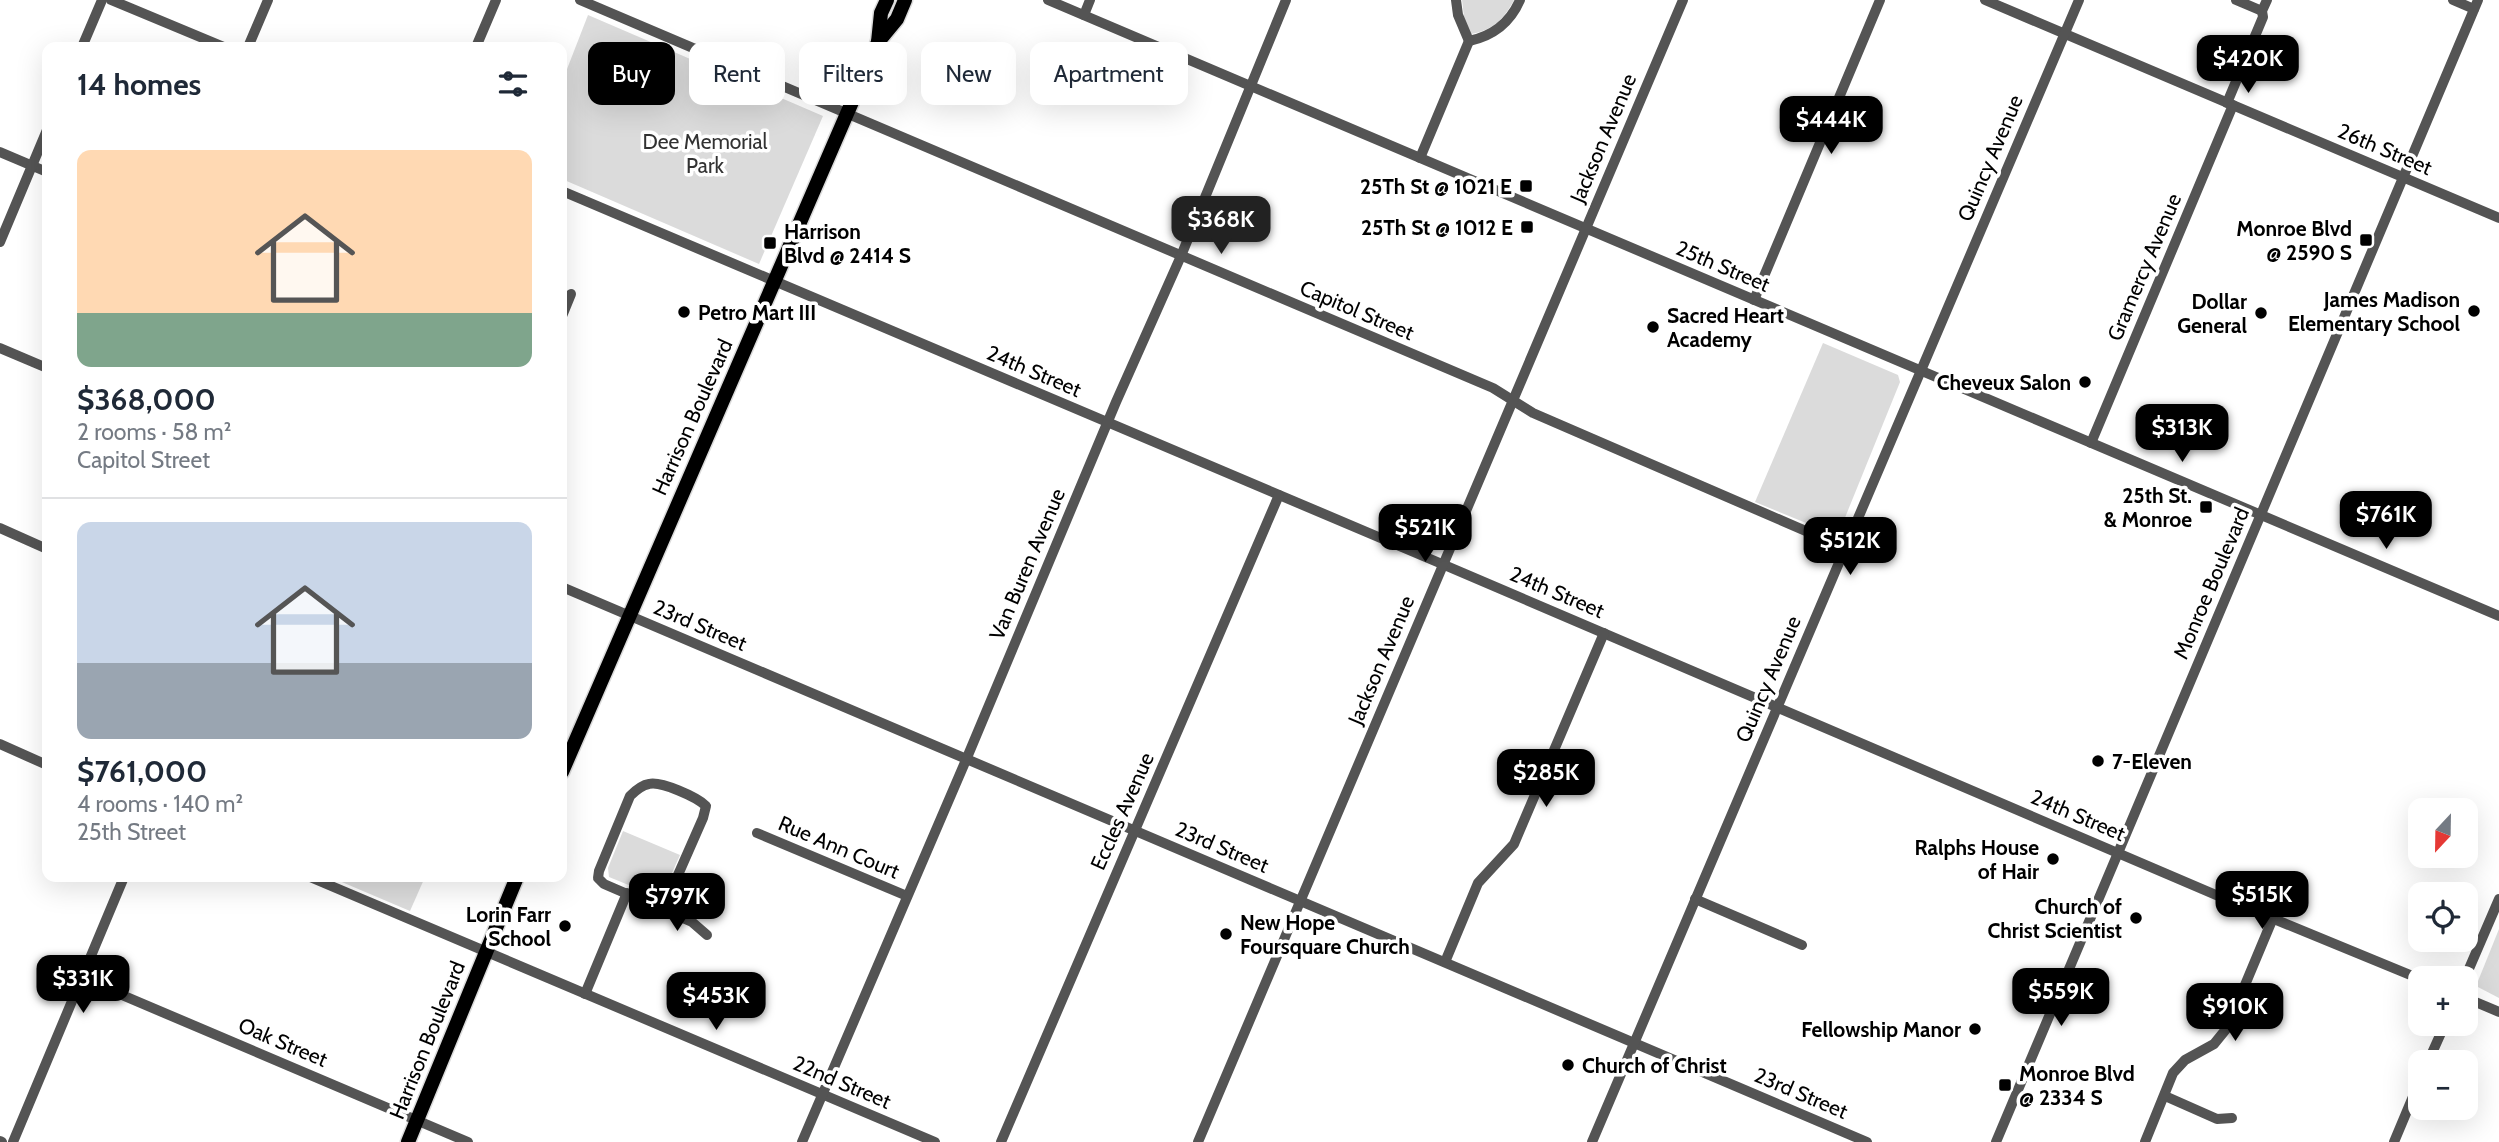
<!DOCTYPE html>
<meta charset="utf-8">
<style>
:root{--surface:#fff;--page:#f6f6f7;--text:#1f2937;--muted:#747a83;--line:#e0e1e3;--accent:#000}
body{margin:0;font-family:Cabin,sans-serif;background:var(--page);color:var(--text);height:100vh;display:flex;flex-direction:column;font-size:26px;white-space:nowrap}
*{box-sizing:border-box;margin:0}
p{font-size:23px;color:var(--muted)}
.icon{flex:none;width:38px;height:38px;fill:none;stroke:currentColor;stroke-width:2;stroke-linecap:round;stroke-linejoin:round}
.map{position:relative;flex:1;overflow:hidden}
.details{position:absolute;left:42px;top:42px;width:525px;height:840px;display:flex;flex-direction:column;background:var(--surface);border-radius:14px;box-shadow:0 7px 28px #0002}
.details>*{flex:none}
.banner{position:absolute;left:588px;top:42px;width:665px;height:63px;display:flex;gap:14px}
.needle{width:46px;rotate:202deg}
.tools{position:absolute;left:2408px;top:798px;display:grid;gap:14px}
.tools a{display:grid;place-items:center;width:70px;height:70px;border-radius:14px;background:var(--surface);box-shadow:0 7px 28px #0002;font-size:35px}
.price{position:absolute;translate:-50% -60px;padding:0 16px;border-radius:14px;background:var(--accent);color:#fff;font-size:23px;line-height:46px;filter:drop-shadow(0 2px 4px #0008)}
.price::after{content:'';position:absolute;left:50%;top:42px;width:21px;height:16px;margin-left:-10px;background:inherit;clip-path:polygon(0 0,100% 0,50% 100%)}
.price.on{background:#222;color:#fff}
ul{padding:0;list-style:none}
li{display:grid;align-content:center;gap:14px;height:371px;padding:0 35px}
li+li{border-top:2px solid var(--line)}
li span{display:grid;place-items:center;height:217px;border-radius:14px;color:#555}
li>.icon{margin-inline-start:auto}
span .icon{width:126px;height:126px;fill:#fffc;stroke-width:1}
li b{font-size:30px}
h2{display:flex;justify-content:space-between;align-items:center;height:84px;padding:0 35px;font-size:30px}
.pill{padding:0 24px;border-radius:14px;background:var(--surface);box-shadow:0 7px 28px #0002;font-size:24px;line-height:63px}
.pill.on{background:var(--accent);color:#fff}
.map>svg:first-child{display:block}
.green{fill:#dbdbdb}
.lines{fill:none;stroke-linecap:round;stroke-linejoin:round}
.major-casing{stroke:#dbdbdb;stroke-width:17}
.minor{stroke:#545454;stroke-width:10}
.major{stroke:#000;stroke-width:14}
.poi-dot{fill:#000;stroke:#fff;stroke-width:2.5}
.labels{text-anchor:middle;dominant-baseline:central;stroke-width:7;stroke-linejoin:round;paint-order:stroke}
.street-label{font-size:21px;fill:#000;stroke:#fff}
.park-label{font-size:21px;fill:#323232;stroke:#fff}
.poi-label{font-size:21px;font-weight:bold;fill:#000;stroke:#fff;text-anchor:end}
</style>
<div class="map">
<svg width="2499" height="1142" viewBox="0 0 2499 1142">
<rect width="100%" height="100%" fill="#fff"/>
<g class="green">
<path d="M1462,0H1514C1504,19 1493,30 1471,34L1465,25Z"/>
<path d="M588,15L823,116L759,264L562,179V82Z"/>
<path d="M1823,343L1898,375L1900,382L1840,530L1833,534L1755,502Z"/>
<path d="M623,831L680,855L663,893L658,897L609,877L608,868Z"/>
<path d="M330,877H425L410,911Z"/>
<path d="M2499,929V998L2476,986Z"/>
</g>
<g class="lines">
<defs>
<g id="major">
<path d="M878,42L881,13L887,0"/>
<path d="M562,772L878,42L897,19L905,0"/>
<path d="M408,1142L517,877"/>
</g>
</defs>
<use href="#major" class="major-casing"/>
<g class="minor">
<path d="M111,0L224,47"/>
<path d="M580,0L1493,388L1533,413L1845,548"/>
<path d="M1048,0L2499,616"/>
<path d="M1456,0L1458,15L1469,41C1493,36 1510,23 1520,0"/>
<path d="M1985,0L2499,218"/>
<path d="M2236,0L2262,11"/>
<path d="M2453,0L2474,9"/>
<path d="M1084,15L1090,0"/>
<path d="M82,47L102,0"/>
<path d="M248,47L268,0"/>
<path d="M476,47L496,0"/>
<path d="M2227,103L2263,17L2262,11L2267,0"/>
<path d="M0,152L47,172"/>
<path d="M1420,158L1469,41"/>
<path d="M562,191L1442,564L2223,898L2420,979"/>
<path d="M0,242L47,130"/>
<path d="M1754,300L1880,0"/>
<path d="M562,316L571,294"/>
<path d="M0,348L47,368"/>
<path d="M2091,443L2233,105"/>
<path d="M0,528L47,549"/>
<path d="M562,587L1867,1142"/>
<path d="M0,744L47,765"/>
<path d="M757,833L907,896"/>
<path d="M310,877L935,1142"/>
<path d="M1695,899L1802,945"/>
<path d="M663,909L703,818L706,806C697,797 661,781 649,784C642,785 635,791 630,796L599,871L598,878L604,884L692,922L707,935"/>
<path d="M1445,962L1478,883L1514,844L1604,633"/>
<path d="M82,978L468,1142"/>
<path d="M2465,978L2499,899"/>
<path d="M585,994L627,893"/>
<path d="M2466,998L2499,1012"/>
<path d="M2428,1062L2445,1024"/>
<path d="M2165,1096L2217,1119L2232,1118"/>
<path d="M0,1141L2,1142"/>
<path d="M13,1142L124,877"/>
<path d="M802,1142L966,760L1116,402L1181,256L1286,0"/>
<path d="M1001,1142L1279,495"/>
<path d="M1198,1142L1683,0"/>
<path d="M1592,1142L2079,0"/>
<path d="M1996,1142L2478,0"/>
<path d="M2145,1142L2173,1073L2185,1060L2214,1044L2227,1028L2273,918"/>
<path d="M2394,1142L2420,1080"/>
</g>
<use href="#major" class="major"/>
</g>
<g class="poi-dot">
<rect x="1519" y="179" width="14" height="14" rx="3.5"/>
<rect x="1520" y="220" width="14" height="14" rx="3.5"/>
<rect x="2359" y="233" width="14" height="14" rx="3.5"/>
<rect x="763" y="236" width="14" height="14" rx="3.5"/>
<circle cx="2474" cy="311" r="7"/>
<circle cx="684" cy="312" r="7"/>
<circle cx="2261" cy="313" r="7"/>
<circle cx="1653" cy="327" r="7"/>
<circle cx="2085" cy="382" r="7"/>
<rect x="2199" y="500" width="14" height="14" rx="3.5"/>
<circle cx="2098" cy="761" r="7"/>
<circle cx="2053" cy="859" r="7"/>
<circle cx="2136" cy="918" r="7"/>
<circle cx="565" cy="926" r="7"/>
<circle cx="1226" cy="934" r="7"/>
<circle cx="1975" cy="1029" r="7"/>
<circle cx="1568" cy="1065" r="7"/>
<rect x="1998" y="1078" width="14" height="14" rx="3.5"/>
</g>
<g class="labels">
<g class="street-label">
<text transform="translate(1603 138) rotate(-67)">Jackson Avenue</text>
<text transform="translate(2385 149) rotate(23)">26th Street</text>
<text transform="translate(1990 158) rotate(-67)">Quincy Avenue</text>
<text transform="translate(1723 266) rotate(23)">25th Street</text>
<text transform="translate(2144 267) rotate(-67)">Gramercy Avenue</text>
<text transform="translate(1357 310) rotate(23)">Capitol Street</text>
<text transform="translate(1034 371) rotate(23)">24th Street</text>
<text transform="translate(692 417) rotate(-66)">Harrison Boulevard</text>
<text transform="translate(1027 564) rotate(-67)">Van Buren Avenue</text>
<text transform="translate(2211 583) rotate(-67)">Monroe Boulevard</text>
<text transform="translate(1557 592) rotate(23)">24th Street</text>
<text transform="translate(700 625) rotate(23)">23rd Street</text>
<text transform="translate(1381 660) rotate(-67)">Jackson Avenue</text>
<text transform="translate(1768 679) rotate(-67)">Quincy Avenue</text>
<text transform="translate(1122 811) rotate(-66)">Eccles Avenue</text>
<text transform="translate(2078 815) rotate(23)">24th Street</text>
<text transform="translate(839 847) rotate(23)">Rue Ann Court</text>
<text transform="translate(1222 847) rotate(23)">23rd Street</text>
<text transform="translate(427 1040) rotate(-68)">Harrison Boulevard</text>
<text transform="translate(283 1042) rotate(23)">Oak Street</text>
<text transform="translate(842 1082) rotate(23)">22nd Street</text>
<text transform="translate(1801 1093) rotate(23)">23rd Street</text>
</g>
<g class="park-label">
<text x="705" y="141">Dee Memorial<tspan x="705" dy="24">Park</tspan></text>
</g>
<g class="poi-label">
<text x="1512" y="186">25Th St @ 1021 E</text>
<text x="1513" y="227">25Th St @ 1012 E</text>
<text x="2352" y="228">Monroe Blvd<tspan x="2352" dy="24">@ 2590 S</tspan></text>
<text x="784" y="231" text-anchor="start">Harrison<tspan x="784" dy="24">Blvd @ 2414 S</tspan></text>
<text x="2460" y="299">James Madison<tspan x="2460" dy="24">Elementary School</tspan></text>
<text x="2247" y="301">Dollar<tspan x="2247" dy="24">General</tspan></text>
<text x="698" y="312" text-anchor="start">Petro Mart III</text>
<text x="1667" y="315" text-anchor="start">Sacred Heart<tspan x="1667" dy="24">Academy</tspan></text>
<text x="2071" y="382">Cheveux Salon</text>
<text x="2192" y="495">25th St.<tspan x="2192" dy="24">&amp; Monroe</tspan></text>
<text x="2112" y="761" text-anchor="start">7-Eleven</text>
<text x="2039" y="847">Ralphs House<tspan x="2039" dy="24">of Hair</tspan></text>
<text x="2122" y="906">Church of<tspan x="2122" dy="24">Christ Scientist</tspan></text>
<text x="551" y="914">Lorin Farr<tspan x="551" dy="24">School</tspan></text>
<text x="1240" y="922" text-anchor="start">New Hope<tspan x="1240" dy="24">Foursquare Church</tspan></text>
<text x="1961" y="1029">Fellowship Manor</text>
<text x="1582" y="1065" text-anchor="start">Church of Christ</text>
<text x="2019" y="1073" text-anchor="start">Monroe Blvd<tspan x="2019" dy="24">@ 2334 S</tspan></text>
</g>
</g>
</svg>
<div class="tools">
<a><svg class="needle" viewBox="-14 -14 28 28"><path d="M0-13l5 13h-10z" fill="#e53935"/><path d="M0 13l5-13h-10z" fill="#747a83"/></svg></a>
<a><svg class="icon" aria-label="locate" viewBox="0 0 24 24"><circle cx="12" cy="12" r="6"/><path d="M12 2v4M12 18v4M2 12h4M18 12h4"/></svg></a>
<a>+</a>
<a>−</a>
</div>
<b class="price" style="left:2248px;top:95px">$420K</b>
<b class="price" style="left:1831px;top:156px">$444K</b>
<b class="price on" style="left:1221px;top:256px">$368K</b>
<b class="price" style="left:2182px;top:464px">$313K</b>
<b class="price" style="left:2386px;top:551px">$761K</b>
<b class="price" style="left:1425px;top:564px">$521K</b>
<b class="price" style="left:1850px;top:577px">$512K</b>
<b class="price" style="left:1546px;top:809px">$285K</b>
<b class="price" style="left:2262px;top:931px">$515K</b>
<b class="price" style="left:677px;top:933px">$797K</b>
<b class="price" style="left:83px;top:1015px">$331K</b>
<b class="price" style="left:2061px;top:1028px">$559K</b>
<b class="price" style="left:716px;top:1032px">$453K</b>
<b class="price" style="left:2235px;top:1043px">$910K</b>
<div class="banner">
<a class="pill on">Buy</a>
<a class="pill">Rent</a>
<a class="pill">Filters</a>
<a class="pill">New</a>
<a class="pill">Apartment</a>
</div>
<section class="details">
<h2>14 homes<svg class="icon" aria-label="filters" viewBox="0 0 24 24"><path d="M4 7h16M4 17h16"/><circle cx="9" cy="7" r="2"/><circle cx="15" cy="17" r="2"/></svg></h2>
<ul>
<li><span style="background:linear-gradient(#ffd9b3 75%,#7fa58c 0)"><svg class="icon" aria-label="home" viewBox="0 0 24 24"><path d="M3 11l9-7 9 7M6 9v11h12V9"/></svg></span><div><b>$368,000</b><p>2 rooms · 58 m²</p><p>Capitol Street</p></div></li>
<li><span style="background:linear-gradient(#c9d6e8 65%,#9aa5b1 0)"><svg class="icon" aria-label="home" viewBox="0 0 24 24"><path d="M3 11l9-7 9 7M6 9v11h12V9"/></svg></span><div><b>$761,000</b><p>4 rooms · 140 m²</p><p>25th Street</p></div></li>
</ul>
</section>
</div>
